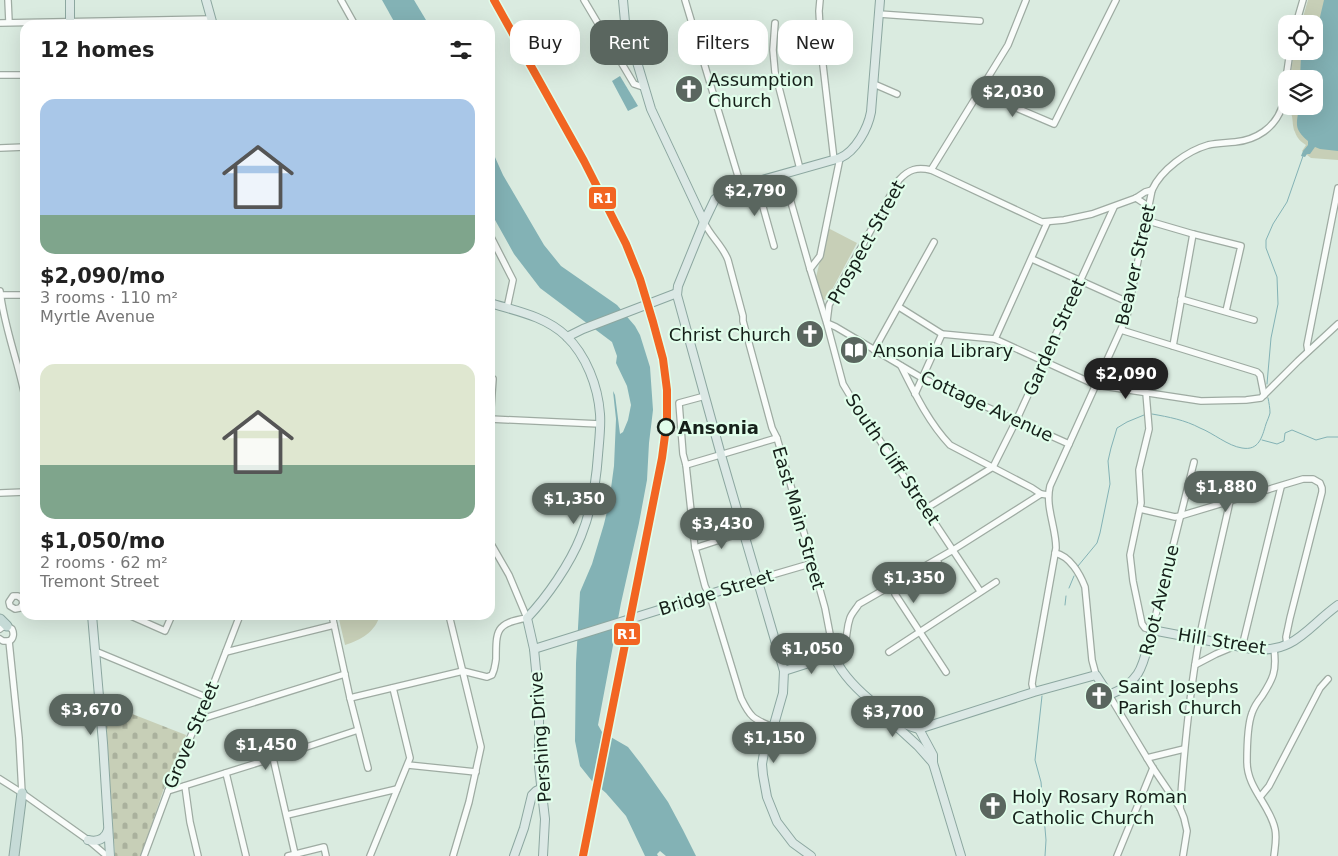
<!DOCTYPE html>
<meta charset="utf-8">
<style>
:root{--surface:#fff;--page:#f6f6f6;--text:#222;--muted:#767676;--accent:#5a665f}
body{margin:0;font-family:"DejaVu Sans",sans-serif;background:var(--page);color:var(--text);height:100vh;display:flex;flex-direction:column;font-size:19px;white-space:nowrap}
*{box-sizing:border-box;margin:0}
p{font-size:16px;color:var(--muted)}
.icon{flex:none;width:28px;height:28px;fill:none;stroke:currentColor;stroke-width:2;stroke-linecap:round;stroke-linejoin:round}
.map{position:relative;flex:1;overflow:hidden}
.details{position:absolute;left:20px;top:20px;width:475px;height:600px;display:flex;flex-direction:column;background:var(--surface);border-radius:15px;box-shadow:0 5px 20px #0002}
.details>*{flex:none}
.banner{position:absolute;left:510px;top:20px;width:475px;height:45px;display:flex;gap:10px}
.fabs{position:absolute;left:1278px;top:15px;display:grid;gap:10px}
.fabs a{display:grid;place-items:center;width:45px;height:45px;border-radius:10px;background:var(--surface);box-shadow:0 5px 20px #0002;font-size:25px}
.price{position:absolute;translate:-50% -42px;padding:0 11px;border-radius:18px;background:var(--accent);color:#fff;font-size:16px;line-height:32px;filter:drop-shadow(0 1px 2px #0008)}
.price::after{content:'';position:absolute;left:50%;top:30px;width:15px;height:11px;margin-left:-8px;background:inherit;clip-path:polygon(0 0,100% 0,50% 100%)}
.price.active{background:#222;color:#fff}
ul{padding:0;list-style:none}
li{display:grid;align-content:center;gap:10px;height:265px;padding:0 20px}
li span{display:grid;place-items:center;height:155px;border-radius:15px;color:#555}
li>.icon{margin-inline-start:auto}
span .icon{width:90px;height:90px;fill:#fffc;stroke-width:1}
li b{font-size:21px}
h2{display:flex;justify-content:space-between;align-items:center;height:60px;padding:0 20px;font-size:21px}
.chip{padding:0 18px;border-radius:15px;background:var(--surface);box-shadow:0 5px 20px #0002;font-size:18px;line-height:45px}
.chip.active{background:var(--accent);color:#fff}
.map>svg:first-child{display:block}
.cemetery{fill:url(#cemetery-stones)}
.park{fill:#c7cfb7}
.water{fill:#83b2b5}
.lines{fill:none;stroke-linecap:round;stroke-linejoin:round}
.stream{stroke:#83b2b5;stroke-width:1}
.minor-casing{stroke:#9eaba2;stroke-width:8}
.major-casing{stroke:#8ca7a0;stroke-width:10}
.highway-casing{stroke:#8ca7a0;stroke-width:11}
.minor{stroke:#f9fcfa;stroke-width:5.5}
.major{stroke:#dbe8e5;stroke-width:8}
.highway{stroke:#c6dbd7;stroke-width:9}
.rail-1-casing{stroke:#e1feeb;stroke-width:11}
.rail-1{stroke:#f26522;stroke-width:8}
.stop-dot{fill:#e1feeb;stroke:#151f19;stroke-width:2.5}
.labels{text-anchor:middle;dominant-baseline:central;stroke-width:4.5;stroke-linejoin:round;paint-order:stroke}
.poi-label{font-size:18px;fill:#151f19;stroke:#e1feeb;text-anchor:start}
.street-label{font-size:18px;fill:#151f19;stroke:#e1feeb}
.stop-label{font-size:18px;font-weight:bold;fill:#151f19;stroke:#e1feeb;text-anchor:start}
.line-badge{stroke:#e1feeb;stroke-width:2}
.badge-label{font-size:14px;text-anchor:middle;font-weight:bold;fill:#fff}
</style>
<div class="map">
<svg width="1338" height="856" viewBox="0 0 1338 856">
<defs>
<pattern id="cemetery-stones" width="16" height="16" patternUnits="userSpaceOnUse" patternTransform="scale(1.25)"><rect width="16" height="16" fill="#c7cfb7"/><path d="M2 7V4a2 2 0 0 1 4 0v3zM10 15v-3a2 2 0 0 1 4 0v3z" fill="#aab19d"/></pattern>
</defs>
<rect width="100%" height="100%" fill="#daebe0"/>
<path class="cemetery" d="M104,703L186,735L163,791L141,856H115Z"/>
<g class="park">
<path d="M1308,0H1338V160L1311,158L1302,151L1306,145C1301,142 1297,138 1295,132C1291,124 1295,114 1287,109V106H1314V79H1290L1294,51H1314V24H1301Z"/>
<path d="M828,228L857,243L827,299L823,300L816,277Z"/>
<path d="M338,615H380C375,632 361,640 345,645Z"/>
</g>
<g class="water">
<path d="M382,0H414L429,25H396Z"/>
<path d="M1324,0H1338V151L1320,149L1315,147L1310,154H1307L1305,157L1301,156L1303,151L1308,145V141C1293,128 1297,124 1299,106H1314V79H1300L1301,56L1303,51H1314V37L1316,34Z"/>
<path d="M620,76L638,106L628,111L612,81Z"/>
<path d="M490,146L503,175L544,245L561,266L617,305L635,326L640,335L650,367L653,410L649,443L647,480L639,523L621,603L598,725L602,732L628,747L642,765L668,802L683,830L696,856H666L660,851L657,854L658,856H645L626,816L606,793L592,781L580,766L575,741L576,663L580,592L592,564L604,524L609,503L614,466L616,419L613,391L615,395L620,434L623,432L628,420L631,405L627,386L616,363L617,356L612,342L540,288L514,254L490,211Z"/>
</g>
<g class="lines">
<g class="stream">
<path d="M1267,384L1271,338L1278,304L1277,277L1266,248V240L1273,224L1287,202L1303,156"/>
<path d="M1152,414C1169,417 1185,420 1200,428C1213,433 1228,446 1242,448C1259,451 1262,437 1266,424C1267,421 1269,417 1270,413C1270,408 1269,403 1268,398"/>
<path d="M1262,440L1277,444L1284,441L1285,433L1292,430L1316,440L1327,437H1338"/>
<path d="M1078,566L1097,543L1100,533L1110,484L1108,461L1111,448L1117,428L1127,422L1144,415"/>
<path d="M1069,588L1074,576"/>
<path d="M1065,605L1066,596"/>
<path d="M1042,696L1035,760L1041,782L1046,840L1045,856"/>
</g>
<defs>
<g id="minor">
<path d="M8,0L9,22"/>
<path d="M341,0L355,25"/>
<path d="M584,0L634,84L643,87"/>
<path d="M685,0L741,186"/>
<path d="M820,0L819,11L821,48L834,160"/>
<path d="M879,14L980,21"/>
<path d="M0,23L211,19"/>
<path d="M775,23L773,50L775,72L800,169"/>
<path d="M1296,24L1303,0"/>
<path d="M0,75H25"/>
<path d="M874,84L897,94"/>
<path d="M979,92L1054,124L1116,0"/>
<path d="M0,148L25,147"/>
<path d="M931,170L1008,45L1026,0"/>
<path d="M783,174L810,269L827,324L843,384L849,394L980,591"/>
<path d="M756,182L774,246"/>
<path d="M1136,198L1148,206"/>
<path d="M1145,220L1193,234L1241,246L1226,311"/>
<path d="M704,222C710,236 723,246 728,260L743,316V321L772,428L777,438L789,479L825,608L834,655C851,643 844,635 850,618C852,613 856,609 859,604L953,550L1041,494L1048,495"/>
<path d="M490,235L513,280L507,308"/>
<path d="M1032,259L1130,303"/>
<path d="M810,269L820,256L840,158"/>
<path d="M0,291C4,327 18,361 25,397"/>
<path d="M0,295H25"/>
<path d="M1181,299L1254,320"/>
<path d="M899,307L942,334L995,339L1096,385L1201,401L1246,400L1261,398L1298,361L1338,324"/>
<path d="M827,321L829,305L899,180C909,169 917,167 931,170L1042,222L1064,220L1092,214L1136,198L1145,192L1152,190"/>
<path d="M827,323L836,327L922,378L1069,444"/>
<path d="M1121,330L1257,372L1260,375L1264,395"/>
<path d="M995,339L1047,223"/>
<path d="M1173,346L1193,234"/>
<path d="M874,350L934,242"/>
<path d="M1308,351L1307,345L1338,188"/>
<path d="M901,366C915,394 929,423 950,445L1032,488L1041,494"/>
<path d="M1146,393L1149,429L1139,470L1141,503L1130,555L1133,581L1142,624L1145,628L1152,630L1194,462"/>
<path d="M915,394L942,334"/>
<path d="M705,396L679,403L683,454L686,465L695,548L705,586L711,599L741,698C750,717 753,719 773,727"/>
<path d="M490,419L600,424"/>
<path d="M490,421L493,379"/>
<path d="M686,465L777,438"/>
<path d="M0,493L25,492"/>
<path d="M925,509L993,467L1016,421L1114,207"/>
<path d="M1140,509L1175,517L1180,516L1303,479H1313L1320,483L1322,488V492L1290,618L1286,637L1287,645"/>
<path d="M695,548L744,532"/>
<path d="M1055,553C1070,556 1080,574 1085,587L1092,660L1096,675"/>
<path d="M938,562L930,569L895,592V594L946,672"/>
<path d="M758,579L813,563"/>
<path d="M22,599L18,596H13L9,602L10,606L15,609L20,608L23,604L22,599L25,593"/>
<path d="M332,615L350,698L368,768"/>
<path d="M449,615L481,747L469,802L453,856"/>
<path d="M131,616L165,631L172,615"/>
<path d="M0,629C4,625 8,626 12,629C14,633 14,639 9,641"/>
<path d="M0,639L3,641H9"/>
<path d="M9,641L19,738L22,793"/>
<path d="M1242,647L1281,487"/>
<path d="M95,651L208,698"/>
<path d="M226,652L334,625"/>
<path d="M889,652L996,582"/>
<path d="M1195,665L1216,654L1235,646"/>
<path d="M1034,692L1032,684L1033,677L1056,548C1056,527 1045,507 1050,486L1127,316L1152,190C1161,170 1187,151 1208,145C1217,143 1226,143 1235,142C1256,140 1275,128 1282,107L1290,51"/>
<path d="M1109,695L1153,768L1180,808L1184,818L1187,831L1183,856"/>
<path d="M350,698L463,671L487,677L492,675C495,669 495,665 496,659C496,630 496,623 527,618L509,575L490,542"/>
<path d="M198,720L345,674"/>
<path d="M273,758L295,854"/>
<path d="M1147,758L1184,749"/>
<path d="M408,765L476,772"/>
<path d="M226,773L246,856"/>
<path d="M0,779L22,793L88,840L107,856"/>
<path d="M185,786L190,822L198,856"/>
<path d="M168,791L273,758L358,730"/>
<path d="M1260,797L1269,786L1320,688L1328,679"/>
<path d="M1180,808C1184,751 1189,696 1199,640C1208,594 1220,547 1230,501"/>
<path d="M287,815L397,789"/>
<path d="M144,856L168,791L181,758L208,698L240,615"/>
<path d="M288,856L324,847L326,856"/>
<path d="M370,856L410,758L393,688"/>
<path d="M1117,856L1153,768"/>
<path d="M1274,856C1275,847 1277,838 1275,829C1270,805 1247,788 1247,762C1247,748 1247,726 1252,713C1254,707 1258,701 1262,696C1273,679 1277,671 1274,649"/>
</g>
<g id="major">
<path d="M70,0V25"/>
<path d="M206,0L213,25"/>
<path d="M623,0L625,22L651,109L704,222"/>
<path d="M490,303C516,311 545,316 566,336C586,355 598,386 600,414C601,427 599,442 598,455C596,484 592,509 581,536C570,564 547,597 527,618L534,649L539,701V767L545,819L543,856"/>
<path d="M567,337L583,329L677,293"/>
<path d="M92,615L103,743L110,856"/>
<path d="M534,649L758,579"/>
<path d="M784,671L834,655C843,682 892,723 919,729L1034,692L1096,675L1109,695C1144,681 1143,662 1152,630L1252,649C1295,654 1307,627 1338,605"/>
<path d="M889,715L894,724L918,746L933,763"/>
<path d="M919,729L933,755V763L961,856"/>
<path d="M88,840C97,842 105,840 108,830"/>
<path d="M514,856L524,828L532,795L536,791L542,788"/>
<path d="M811,856L793,843L777,822L767,797L763,775L762,764L765,747L771,735L783,693L784,671L721,455L677,295L678,286L704,222L715,199L741,186L840,158C856,151 868,128 871,112L880,0"/>
</g>
<g id="highway">
<path d="M0,619L7,626"/>
<path d="M14,856L22,793"/>
</g>
</defs>
<use href="#minor" class="minor-casing"/>
<use href="#major" class="major-casing"/>
<use href="#highway" class="highway-casing"/>
<use href="#minor" class="minor"/>
<use href="#major" class="major"/>
<use href="#highway" class="highway"/>
<defs>
<path id="rail-1" d="M494,0L584,161L626,244L640,279L653,322L663,359L667,390V420L662,458L583,856"/>
</defs>
<use href="#rail-1" class="rail-1-casing"/>
<use href="#rail-1" class="rail-1"/>
</g>
<defs>
<symbol id="church-disc" viewBox="-11 -11 22 22"><circle r="9.5" fill="#5a665f" stroke="#e1feeb"/><path d="M-1.2-6h2.4v3.5h3.3v2.4h-3.3V6h-2.4V-.1h-3.3v-2.4h3.3Z" fill="#fff"/></symbol>
<symbol id="library-disc" viewBox="-11 -11 22 22"><circle r="9.5" fill="#5a665f" stroke="#e1feeb"/><path d="M-6-4Q-3-5.5-.7-3.5V5Q-3 3-6 4ZM6-4Q3-5.5 .7-3.5V5Q3 3 6 4Z" fill="#fff"/></symbol>
</defs>
<g fill-rule="evenodd">
<use href="#church-disc" x="673" y="73" width="32" height="32"/>
<use href="#church-disc" x="794" y="318" width="32" height="32"/>
<use href="#library-disc" x="838" y="334" width="32" height="32"/>
<use href="#church-disc" x="1083" y="680" width="32" height="32"/>
<use href="#church-disc" x="977" y="790" width="32" height="32"/>
</g>
<circle class="stop-dot" cx="666" cy="427" r="8"/>
<g class="labels">
<g class="poi-label">
<text x="708" y="79">Assumption<tspan x="708" dy="21">Church</tspan></text>
<text x="791" y="334" text-anchor="end">Christ Church</text>
<text x="873" y="350">Ansonia Library</text>
<text x="1118" y="686">Saint Josephs<tspan x="1118" dy="21">Parish Church</tspan></text>
<text x="1012" y="796">Holy Rosary Roman<tspan x="1012" dy="21">Catholic Church</tspan></text>
</g>
<g class="street-label">
<text transform="translate(866 242) rotate(-61)">Prospect Street</text>
<text transform="translate(1135 265) rotate(-77)">Beaver Street</text>
<text transform="translate(1054 337) rotate(-66)">Garden Street</text>
<text transform="translate(987 406) rotate(25)">Cottage Avenue</text>
<text transform="translate(893 459) rotate(56)">South Cliff Street</text>
<text transform="translate(799 518) rotate(74)">East Main Street</text>
<text transform="translate(716 592) rotate(-17)">Bridge Street</text>
<text transform="translate(1159 600) rotate(-76)">Root Avenue</text>
<text transform="translate(1222 641) rotate(9)">Hill Street</text>
<text transform="translate(191 735) rotate(-67)">Grove Street</text>
<text transform="translate(540 737) rotate(-94)">Pershing Drive</text>
</g>
<g class="stop-label">
<text x="678" y="427">Ansonia</text>
</g>
</g>
<g class="line-badge">
<rect x="588" y="186" width="29" height="24" rx="5" fill="#f26522"/>
<rect x="613" y="622" width="28" height="24" rx="5" fill="#f26522"/>
</g>
<g class="badge-label">
<text x="603" y="203">R1</text>
<text x="627" y="639">R1</text>
</g>
</svg>
<div class="fabs">
<a><svg class="icon" aria-label="locate" viewBox="0 0 24 24"><circle cx="12" cy="12" r="6"/><path d="M12 2v4M12 18v4M2 12h4M18 12h4"/></svg></a>
<a><svg class="icon" aria-label="layers" viewBox="0 0 24 24"><path d="M12 4l9 5-9 5-9-5zM3 14l9 5 9-5"/></svg></a>
</div>
<b class="price" style="left:1013px;top:118px">$2,030</b>
<b class="price" style="left:755px;top:217px">$2,790</b>
<b class="price active" style="left:1126px;top:400px">$2,090</b>
<b class="price" style="left:1226px;top:513px">$1,880</b>
<b class="price" style="left:574px;top:525px">$1,350</b>
<b class="price" style="left:722px;top:550px">$3,430</b>
<b class="price" style="left:914px;top:604px">$1,350</b>
<b class="price" style="left:812px;top:675px">$1,050</b>
<b class="price" style="left:91px;top:736px">$3,670</b>
<b class="price" style="left:893px;top:738px">$3,700</b>
<b class="price" style="left:774px;top:764px">$1,150</b>
<b class="price" style="left:266px;top:771px">$1,450</b>
<div class="banner">
<a class="chip">Buy</a>
<a class="chip active">Rent</a>
<a class="chip">Filters</a>
<a class="chip">New</a>
</div>
<section class="details">
<h2>12 homes<svg class="icon" aria-label="filters" viewBox="0 0 24 24"><path d="M4 7h16M4 17h16"/><circle cx="9" cy="7" r="2"/><circle cx="15" cy="17" r="2"/></svg></h2>
<ul>
<li><span style="background:linear-gradient(#a9c7e8 75%,#7fa58c 0)"><svg class="icon" aria-label="home" viewBox="0 0 24 24"><path d="M3 11l9-7 9 7M6 9v11h12V9"/></svg></span><div><b>$2,090/mo</b><p>3 rooms · 110 m²</p><p>Myrtle Avenue</p></div></li>
<li><span style="background:linear-gradient(#dfe7d0 65%,#7fa58c 0)"><svg class="icon" aria-label="home" viewBox="0 0 24 24"><path d="M3 11l9-7 9 7M6 9v11h12V9"/></svg></span><div><b>$1,050/mo</b><p>2 rooms · 62 m²</p><p>Tremont Street</p></div></li>
</ul>
</section>
</div>
